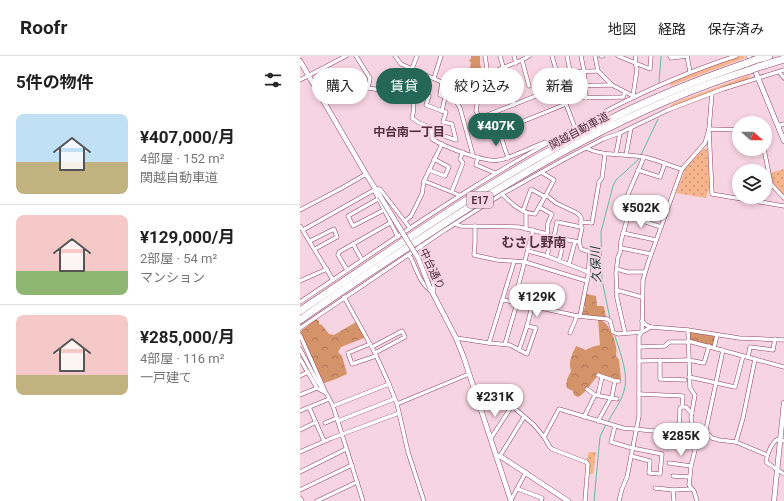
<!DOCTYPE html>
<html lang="ja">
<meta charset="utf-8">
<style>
:root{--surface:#fff;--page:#f6f6f6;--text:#222;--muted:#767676;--line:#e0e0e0;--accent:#256756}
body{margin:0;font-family:Roboto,"Noto Sans JP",sans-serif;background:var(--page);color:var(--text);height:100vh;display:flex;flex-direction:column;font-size:15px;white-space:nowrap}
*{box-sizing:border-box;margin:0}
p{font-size:13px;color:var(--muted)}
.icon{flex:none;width:22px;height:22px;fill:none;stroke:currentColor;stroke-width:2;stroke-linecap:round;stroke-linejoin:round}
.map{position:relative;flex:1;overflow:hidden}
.panel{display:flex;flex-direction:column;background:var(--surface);width:300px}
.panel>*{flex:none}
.top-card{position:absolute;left:12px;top:12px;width:380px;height:36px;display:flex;gap:8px}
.needle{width:26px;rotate:111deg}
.controls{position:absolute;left:432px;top:60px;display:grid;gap:8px}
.controls a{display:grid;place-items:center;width:40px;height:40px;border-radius:50%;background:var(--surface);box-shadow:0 2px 6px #0003;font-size:20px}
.price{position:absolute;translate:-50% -34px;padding:0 9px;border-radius:14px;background:#fff;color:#222;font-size:13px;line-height:26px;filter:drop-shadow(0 1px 2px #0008)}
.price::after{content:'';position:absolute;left:50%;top:24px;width:12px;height:9px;margin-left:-6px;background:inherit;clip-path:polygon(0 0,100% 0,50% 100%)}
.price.on{background:var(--accent);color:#fff}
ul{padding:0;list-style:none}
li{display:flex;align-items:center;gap:12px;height:100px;padding:0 16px}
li+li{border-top:1px solid var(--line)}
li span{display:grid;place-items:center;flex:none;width:112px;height:80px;border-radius:8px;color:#555}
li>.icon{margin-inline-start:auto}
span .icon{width:48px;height:48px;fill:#fffc;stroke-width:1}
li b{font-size:17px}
h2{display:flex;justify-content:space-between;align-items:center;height:48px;padding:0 16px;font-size:17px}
.chip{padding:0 14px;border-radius:18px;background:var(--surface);box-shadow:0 2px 6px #0003;font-size:14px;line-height:36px}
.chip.on{background:var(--accent);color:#fff}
header{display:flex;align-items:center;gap:24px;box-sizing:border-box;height:56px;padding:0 20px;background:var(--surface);border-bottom:1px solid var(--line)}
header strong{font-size:19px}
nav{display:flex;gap:22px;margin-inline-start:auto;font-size:14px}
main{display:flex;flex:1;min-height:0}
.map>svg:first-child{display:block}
.grass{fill:#f6b58c}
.forest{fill:url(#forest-crowns)}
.park{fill:url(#park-dots)}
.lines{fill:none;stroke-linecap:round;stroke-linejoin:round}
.stream{stroke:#5fbda3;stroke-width:1}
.minor-casing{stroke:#8e4466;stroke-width:4.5}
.tertiary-casing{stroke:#8e4466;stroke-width:5.5}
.motorway-casing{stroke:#8e4466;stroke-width:8}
.minor{stroke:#fff;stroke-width:3.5}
.tertiary{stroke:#fff;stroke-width:4.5}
.motorway{stroke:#fff;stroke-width:7}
.tertiary-bridge-casing{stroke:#8e4466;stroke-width:5.5;stroke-linecap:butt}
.motorway-bridge-casing{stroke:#8e4466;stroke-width:8;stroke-linecap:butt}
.tertiary-bridge{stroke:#fff;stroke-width:4.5}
.motorway-bridge{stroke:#fff;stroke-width:7}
.labels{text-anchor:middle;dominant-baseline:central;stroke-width:4;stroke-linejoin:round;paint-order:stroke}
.shield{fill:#f7d4e1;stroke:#82606e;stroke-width:1}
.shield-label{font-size:10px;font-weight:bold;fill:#502e3c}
.street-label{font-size:11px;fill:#502e3c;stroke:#f7d4e1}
.neighbourhood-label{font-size:12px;font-weight:bold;fill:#502e3c;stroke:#f7d4e1}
.water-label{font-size:12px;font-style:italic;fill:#09362b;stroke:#f7d4e1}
.quarter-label{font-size:13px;font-weight:bold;fill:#502e3c;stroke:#f7d4e1}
</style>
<header>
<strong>Roofr</strong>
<nav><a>地図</a><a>経路</a><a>保存済み</a></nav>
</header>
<main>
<section class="panel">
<h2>5件の物件<svg class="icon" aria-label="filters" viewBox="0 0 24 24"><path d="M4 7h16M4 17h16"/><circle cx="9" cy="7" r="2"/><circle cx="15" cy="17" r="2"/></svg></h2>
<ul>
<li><span style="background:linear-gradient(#bfe0f5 60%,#c2b280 0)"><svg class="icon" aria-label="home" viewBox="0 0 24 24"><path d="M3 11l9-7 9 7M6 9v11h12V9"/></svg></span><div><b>¥407,000/月</b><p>4部屋 · 152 m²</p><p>関越自動車道</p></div></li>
<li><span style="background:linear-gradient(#f6c9c9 70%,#8fb573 0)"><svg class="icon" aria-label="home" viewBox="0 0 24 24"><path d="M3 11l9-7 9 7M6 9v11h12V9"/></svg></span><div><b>¥129,000/月</b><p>2部屋 · 54 m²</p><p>マンション</p></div></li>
<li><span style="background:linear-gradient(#f6c9c9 75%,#c2b280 0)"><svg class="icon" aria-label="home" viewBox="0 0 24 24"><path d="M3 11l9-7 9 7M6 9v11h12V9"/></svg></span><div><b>¥285,000/月</b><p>4部屋 · 116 m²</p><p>一戸建て</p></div></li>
</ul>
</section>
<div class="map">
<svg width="484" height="445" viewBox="0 0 484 445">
<defs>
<pattern id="forest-crowns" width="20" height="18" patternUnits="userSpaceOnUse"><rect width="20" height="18" fill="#d59369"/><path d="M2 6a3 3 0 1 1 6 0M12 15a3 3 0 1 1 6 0" fill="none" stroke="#af7858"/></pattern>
<pattern id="park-dots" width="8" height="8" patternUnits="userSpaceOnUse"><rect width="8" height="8" fill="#f6b58c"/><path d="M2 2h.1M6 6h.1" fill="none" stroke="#ca9474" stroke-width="1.8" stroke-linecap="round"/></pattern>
</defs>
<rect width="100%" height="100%" fill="#f7d4e1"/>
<g class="grass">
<path d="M438,0H444L445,2L370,30L371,26Z"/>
<path d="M452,18L447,23L371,52L370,51V50L374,47Z"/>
</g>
<g class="forest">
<path d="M171,0H180V8L183,18L171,24L169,15L171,7L169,4L171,3Z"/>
<path d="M286,238L296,240L297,250H303L304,251L306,261L284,260L282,258L285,251L284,249Z"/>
<path d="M16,263L19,265V268L22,269L29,278L34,279L56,266L64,280V282L41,291L38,296L42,300L47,318C40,321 30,326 23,327L20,322L0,276Z"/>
<path d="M298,263C309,264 319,290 316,300L319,304L321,323L320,324L299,319C293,324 284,339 278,341L274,339L273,335L267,332C265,326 268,321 271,315C268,305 272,299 276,290L286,294C291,291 295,290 300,289Z"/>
<path d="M391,275L416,280L414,290L390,284L389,276Z"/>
</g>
<g class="park">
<path d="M403,93H405L408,94L409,96V133L406,142L376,137L386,111Z"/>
<path d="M484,113V138H482L473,127L471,117Z"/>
<path d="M289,396H296L293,418H290V410L286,405Z"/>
</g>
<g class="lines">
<g class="stream">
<path d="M359,27L361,0"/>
<path d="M341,99L358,63"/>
<path d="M310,263L302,224L301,176L313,130L316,124L340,102"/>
<path d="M308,366C313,356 321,346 324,335C329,317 320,297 315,280"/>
<path d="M294,445L300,381L306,368"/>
</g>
<defs>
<g id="minor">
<path d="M56,0L70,22L68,32L114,39C113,49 115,52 112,62L119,67L130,71L132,76V83C145,91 185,107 199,104C211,102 233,91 245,86"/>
<path d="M95,0L101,8L146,28L159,31L156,45L160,52L173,99"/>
<path d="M185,0L188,19"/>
<path d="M200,0L214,49"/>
<path d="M214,0L216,7"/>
<path d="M252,0L266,48L275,72"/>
<path d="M267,0L270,15"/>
<path d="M281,0L284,15L286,42"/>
<path d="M295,0L298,15L312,29L335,41"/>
<path d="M301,0H303"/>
<path d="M318,0L350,13L351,0"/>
<path d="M370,0L371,2L387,0L390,16"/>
<path d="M222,4L229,30"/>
<path d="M112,13L117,0"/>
<path d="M256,16L298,15"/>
<path d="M479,16L484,22"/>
<path d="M134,22L141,0"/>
<path d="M0,24L46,0"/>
<path d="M172,24L178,42L176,55L180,62L261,30L312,29"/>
<path d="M142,26L140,39L156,45"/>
<path d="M159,31L161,27H165L222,4L229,0"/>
<path d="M115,36L129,40L126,49L142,55L145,41"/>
<path d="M114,38L120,17"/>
<path d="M333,40L337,13L335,7L336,0"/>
<path d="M264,42L323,41L325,36"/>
<path d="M478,70L484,68"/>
<path d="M439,74L409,73L412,138L484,150"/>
<path d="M199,75L208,102"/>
<path d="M132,76L156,84L152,68L143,66L146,56L142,55"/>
<path d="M184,81L266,48"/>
<path d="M286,92C304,101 324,97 343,101C357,103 369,110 382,113"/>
<path d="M464,93L471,128L484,142"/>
<path d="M316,98L320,77"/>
<path d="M326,99L331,72"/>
<path d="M178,101L176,109L195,117"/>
<path d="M129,114L145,120L149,111L134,103"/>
<path d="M338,114L360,121L365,107"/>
<path d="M241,116L254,124L246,139"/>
<path d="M124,125L159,139"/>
<path d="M152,135L163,107L160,103L163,96"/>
<path d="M78,143L48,160L53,170L84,154"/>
<path d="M239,151L252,158L248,167L247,178"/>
<path d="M0,154L42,132L66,118"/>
<path d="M223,155L231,133L245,141"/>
<path d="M226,157V173"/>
<path d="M328,160L330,153L323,150L344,101"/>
<path d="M105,165L111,160L122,138L124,125L142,88"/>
<path d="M281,166L292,167L299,126L302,122L305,98"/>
<path d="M155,168L161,170L219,171L247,178L252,181L279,186L282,172L281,171V161L277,157L256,147L246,139L235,158C221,157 212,148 202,138"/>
<path d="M0,170L33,224"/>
<path d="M175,170V186L174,199L197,204L225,206L287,225"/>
<path d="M3,174L74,134"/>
<path d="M323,177L356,184"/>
<path d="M98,181L74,134L75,133H80L110,172"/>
<path d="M252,181L247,200L288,216"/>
<path d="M254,181L257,166L281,171"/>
<path d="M10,185L34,173L37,181L15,193"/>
<path d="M279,186L281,193L290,196L288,220L280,260"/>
<path d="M53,188L62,204"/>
<path d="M321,192L351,198"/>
<path d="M228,195L247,200"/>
<path d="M108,199L111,202C117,214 120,229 133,236C135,224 126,201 120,190"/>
<path d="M259,205L264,184"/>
<path d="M269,208L275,186"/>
<path d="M317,213L327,216H345"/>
<path d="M47,214L38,199L39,196L90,167"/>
<path d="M0,225L27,213"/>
<path d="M316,234L342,241"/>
<path d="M44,241L75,297L89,328L97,348L108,396L124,445"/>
<path d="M202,244L214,246L233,174"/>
<path d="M0,246C94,183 186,118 287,66C294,63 301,58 308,54C349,33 392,14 436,0"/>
<path d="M214,246L277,260"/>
<path d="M342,265L346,269L351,271L388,274L439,282L484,284"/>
<path d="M227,270L232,250"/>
<path d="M0,272L145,174L202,138L263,104L303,83L320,77L368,54L423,33L484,14"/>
<path d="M388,274L390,332L395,339L391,361L393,375"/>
<path d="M270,277L277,260L307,263L310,265L313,276L318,278L342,276L351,271"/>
<path d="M325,277L317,242L316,217L318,201L320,197L321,185L328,160L361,171"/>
<path d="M0,279L25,335"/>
<path d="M156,282L189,287L214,206"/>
<path d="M388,285L484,311"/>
<path d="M189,287L210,289L227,298L236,272L227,270L219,294"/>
<path d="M70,288L48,297L52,308L76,300"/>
<path d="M205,288L217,247"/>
<path d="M72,291L102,275L105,281L75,297"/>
<path d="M339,291L365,290L369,286H388"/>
<path d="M414,292L417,279"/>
<path d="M0,293L17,325L28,340L33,350L63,445"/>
<path d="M448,301L450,291L473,294L475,283"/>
<path d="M0,303L17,332L24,336"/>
<path d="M360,304V323L385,324"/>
<path d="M339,305L388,304L404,307L409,290"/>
<path d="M298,319L315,325"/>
<path d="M0,320L8,316"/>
<path d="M389,321L435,331L443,300"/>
<path d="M287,333L295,339"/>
<path d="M339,338L383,340L382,351L380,352L379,378"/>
<path d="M0,339L17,332"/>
<path d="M298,339L302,321"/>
<path d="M97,348L169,318"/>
<path d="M33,350L89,328"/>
<path d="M9,351L24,385"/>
<path d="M382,351H386L392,358"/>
<path d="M0,355L29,343"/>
<path d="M284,361L295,339L317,343"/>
<path d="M38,365L94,343"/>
<path d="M298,365L312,340L315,325H319"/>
<path d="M25,367L37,362"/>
<path d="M315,370L311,386L332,392L362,398L360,418L349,417L350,405L331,400"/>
<path d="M0,374L16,366"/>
<path d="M372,377L370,388L383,390"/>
<path d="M405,378L423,294"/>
<path d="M191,382L212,350L234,369L244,381"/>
<path d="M484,385L478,383C471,387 467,399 466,406L484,418"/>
<path d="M436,386L443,362L455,303"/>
<path d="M0,396L32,382L99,357"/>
<path d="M200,400L224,361"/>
<path d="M369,407L391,410"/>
<path d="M0,416L46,393"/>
<path d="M373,420L389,421"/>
<path d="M355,432L373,434L374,445"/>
<path d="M218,433L242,442L241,445"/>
<path d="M0,434L52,409"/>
<path d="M373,434L392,433"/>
<path d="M0,442L2,445"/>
<path d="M211,444L226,416"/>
<path d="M17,445L57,426"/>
<path d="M285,445L288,408L286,406L252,393L250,391L244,381L259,353L323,372L385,378L387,375L409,379L412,382L419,384L436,386L467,399"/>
<path d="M319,445L322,433L327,421L339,360V280L342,276L343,224L348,207L382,113L405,87L409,73L412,37"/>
<path d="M397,445L394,435L389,429L391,410L399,378"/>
</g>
<g id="tertiary">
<path d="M449,0L484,85"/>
<path d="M0,5L66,118L80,140"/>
<path d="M130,232L156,282L164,302L211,445"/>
<path d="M197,400H200L268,445"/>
<path d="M474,445L484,347"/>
</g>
<g id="motorway">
<path d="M455,4L469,0"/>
<path d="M458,11L484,3"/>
<path d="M0,255C102,187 202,115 313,62C356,40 401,23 447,7"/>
<path d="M0,264C42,234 85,206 128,178C228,112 334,50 450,14"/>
</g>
</defs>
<use href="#minor" class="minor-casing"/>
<use href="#tertiary" class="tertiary-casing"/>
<use href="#motorway" class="motorway-casing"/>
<use href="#minor" class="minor"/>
<use href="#tertiary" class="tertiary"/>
<use href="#motorway" class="motorway"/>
<defs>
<path id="tertiary-bridge" d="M80,140L118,202L130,232"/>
<g id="motorway-bridge">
<path d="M447,7L455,4"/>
<path d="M450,14L458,11"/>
</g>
</defs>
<use href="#tertiary-bridge" class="tertiary-bridge-casing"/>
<use href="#motorway-bridge" class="motorway-bridge-casing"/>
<use href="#tertiary-bridge" class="tertiary-bridge"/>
<use href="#motorway-bridge" class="motorway-bridge"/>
</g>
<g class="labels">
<rect class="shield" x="167" y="136" width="26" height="16" rx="3"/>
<g class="shield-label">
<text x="180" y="144">E17</text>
</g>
<g class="street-label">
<text transform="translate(279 75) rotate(-28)">関越自動車道</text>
<text transform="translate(132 213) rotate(65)">中台通り</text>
</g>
<g class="neighbourhood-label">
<text x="109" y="76">中台南一丁目</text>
</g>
<g class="water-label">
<text transform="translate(296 209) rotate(-92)">久保川</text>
</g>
<g class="quarter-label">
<text x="234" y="186">むさし野南</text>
</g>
</g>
</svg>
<div class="controls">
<a><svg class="needle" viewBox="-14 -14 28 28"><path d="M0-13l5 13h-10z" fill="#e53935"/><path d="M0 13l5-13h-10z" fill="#767676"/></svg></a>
<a><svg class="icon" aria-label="layers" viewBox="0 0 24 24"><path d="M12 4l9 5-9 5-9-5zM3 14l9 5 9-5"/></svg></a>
</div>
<b class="price on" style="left:196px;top:91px">¥407K</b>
<b class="price" style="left:341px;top:173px">¥502K</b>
<b class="price" style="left:237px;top:262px">¥129K</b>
<b class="price" style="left:195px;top:362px">¥231K</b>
<b class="price" style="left:381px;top:401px">¥285K</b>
<div class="top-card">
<a class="chip">購入</a>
<a class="chip on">賃貸</a>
<a class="chip">絞り込み</a>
<a class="chip">新着</a>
</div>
</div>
</main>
